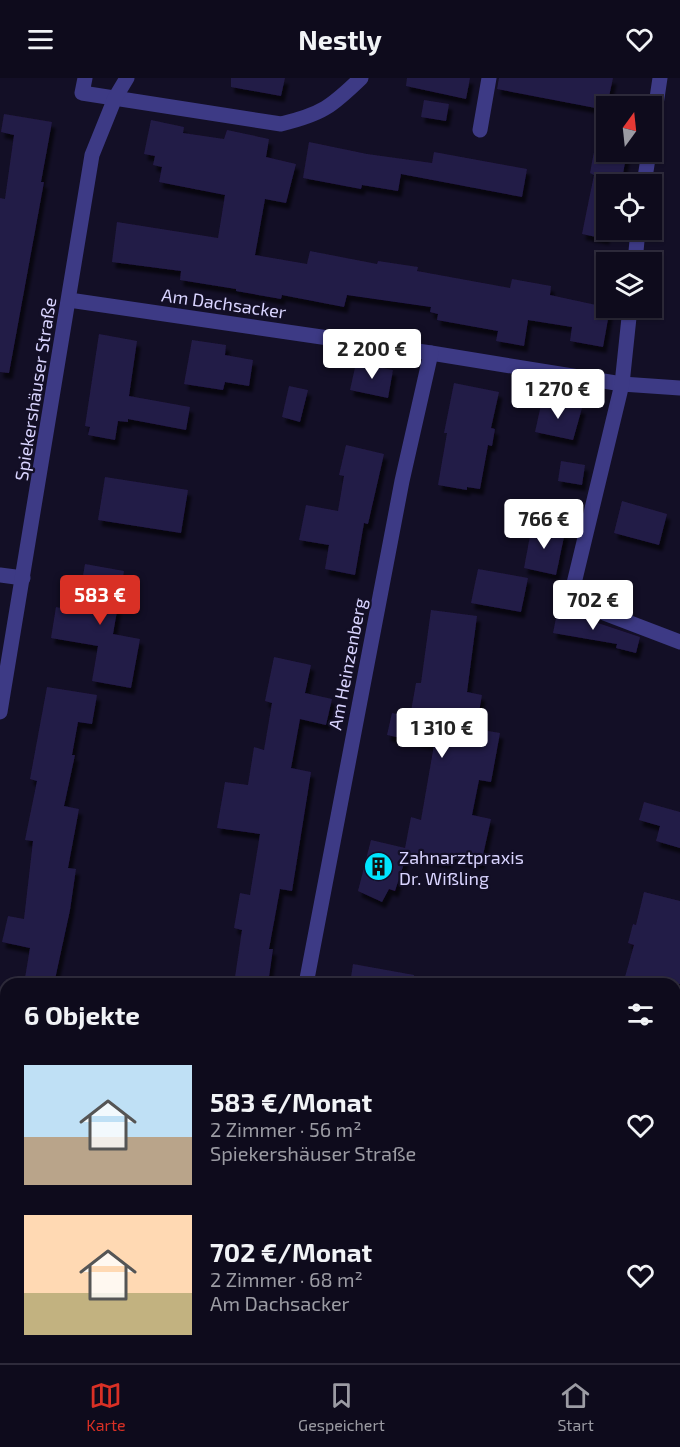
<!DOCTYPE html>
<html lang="de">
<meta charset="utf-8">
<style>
:root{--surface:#0e0b1c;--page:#171425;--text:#f1f3f6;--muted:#9b9ba3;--line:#2e2b3b;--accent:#d93025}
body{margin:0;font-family:"Exo 2",sans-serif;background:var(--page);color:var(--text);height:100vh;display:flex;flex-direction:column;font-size:22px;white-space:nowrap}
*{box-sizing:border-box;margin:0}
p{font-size:20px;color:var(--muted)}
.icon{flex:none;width:33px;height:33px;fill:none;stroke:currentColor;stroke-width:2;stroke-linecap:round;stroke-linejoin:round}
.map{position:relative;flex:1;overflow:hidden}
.panel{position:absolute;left:0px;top:900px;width:681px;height:386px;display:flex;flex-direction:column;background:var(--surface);border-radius:18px 18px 0 0;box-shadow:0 2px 4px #0004,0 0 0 2px var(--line)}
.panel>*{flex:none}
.needle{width:39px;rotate:15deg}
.buttons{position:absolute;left:596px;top:18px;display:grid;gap:12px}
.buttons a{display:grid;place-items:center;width:66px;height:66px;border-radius:0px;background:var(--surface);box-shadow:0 2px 4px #0004,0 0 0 2px var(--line);font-size:30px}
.price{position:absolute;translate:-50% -51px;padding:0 14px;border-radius:6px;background:#fff;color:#222;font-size:20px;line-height:39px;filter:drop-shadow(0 2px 3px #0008)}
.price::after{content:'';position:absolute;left:50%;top:36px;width:18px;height:14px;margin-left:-9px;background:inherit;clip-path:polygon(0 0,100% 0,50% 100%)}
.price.active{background:var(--accent);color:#fff}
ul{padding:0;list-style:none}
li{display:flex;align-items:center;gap:18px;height:150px;padding:0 24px}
li span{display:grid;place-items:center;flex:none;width:168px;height:120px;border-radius:0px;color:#555}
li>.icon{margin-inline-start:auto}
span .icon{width:72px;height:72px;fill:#fffc;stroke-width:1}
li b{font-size:26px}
h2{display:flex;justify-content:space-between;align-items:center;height:72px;padding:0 24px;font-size:26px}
header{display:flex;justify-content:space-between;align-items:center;height:78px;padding:0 24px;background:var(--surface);font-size:27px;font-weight:700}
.tabs{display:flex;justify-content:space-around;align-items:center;height:84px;border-top:2px solid var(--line);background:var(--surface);font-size:16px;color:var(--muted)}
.tabs a{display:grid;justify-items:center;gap:3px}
.tabs .active{color:var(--accent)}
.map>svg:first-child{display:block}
.building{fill:#241b47;filter:url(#shadow)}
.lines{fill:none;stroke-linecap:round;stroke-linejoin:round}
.minor{stroke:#3d3a85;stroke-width:15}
.labels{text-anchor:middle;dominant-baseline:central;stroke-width:4.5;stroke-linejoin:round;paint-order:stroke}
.street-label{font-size:18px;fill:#d9d4ff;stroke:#130f26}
.poi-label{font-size:18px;fill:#d9d4ff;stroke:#130f26;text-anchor:start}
</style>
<header><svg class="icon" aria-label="menu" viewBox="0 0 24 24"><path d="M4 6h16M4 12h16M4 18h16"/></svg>Nestly<svg class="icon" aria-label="heart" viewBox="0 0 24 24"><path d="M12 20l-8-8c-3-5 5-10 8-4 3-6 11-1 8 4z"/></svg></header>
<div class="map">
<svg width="680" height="1285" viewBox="0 0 680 1285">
<defs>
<filter id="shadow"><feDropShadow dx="3.5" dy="6" stdDeviation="1.5" flood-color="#0009"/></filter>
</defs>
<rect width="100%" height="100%" fill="#130f26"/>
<g class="building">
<path d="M231,0H285L281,18L231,9Z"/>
<path d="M407,0H470L466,21L406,8Z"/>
<path d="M499,0H613L606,32L497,11Z"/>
<path d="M424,22L449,26L446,43L421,39Z"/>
<path d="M4,36L52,44L41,104H44L9,295L0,294V120L5,121L14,57L1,54Z"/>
<path d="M151,42L184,49L183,55L224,61L227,52L269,61L266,79L296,86L286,125L265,121L255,177L307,186L310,173L377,186L378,183L418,189L417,193L510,210L512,201L551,208L550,217L610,230L603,269L570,263L572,249L528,242L524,268L496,263L498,253L437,242L438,236L430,234L431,229L347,217L344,229L282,217L281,221L236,213V211L180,202L181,193L112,184L117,144L218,160L225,117L159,104L162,89L153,87L155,78L144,76Z"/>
<path d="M309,64L367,76L432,85L434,74L527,91L522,119L401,96L398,113L362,107L361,111L303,100Z"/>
<path d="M594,74H627L622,101H619L618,106H606V161L582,156L594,97L590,95Z"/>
<path d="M99,256L137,263L129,318L190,329L186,352L128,341V344L118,343L115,362L88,357L90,349L85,348Z"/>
<path d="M192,262L226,267L225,277L253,282L249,308L225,304L223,312L184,306Z"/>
<path d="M356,285L393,292L388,320L350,312Z"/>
<path d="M454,305L499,314L491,350L495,351L492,368L488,367L480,411L467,409V412L438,407L447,355H444Z"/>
<path d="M289,308L308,312L300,344L282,339Z"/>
<path d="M542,322L582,330L573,362L535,354Z"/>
<path d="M346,367L384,376L368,446L364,445L355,497L325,491L329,467L299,462L306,427L338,433L344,398L339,397Z"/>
<path d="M561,383L585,387L582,407L558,403Z"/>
<path d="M105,399L188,412L181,455L98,442Z"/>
<path d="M622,423L667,436L659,467L614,455Z"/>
<path d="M532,447L565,454L556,497L524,490Z"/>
<path d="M85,486L124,493L113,556L140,561L131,610L92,603L98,568L51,560L56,529L77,533Z"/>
<path d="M478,491L528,500L521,534L471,525Z"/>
<path d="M558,530L572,533L598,543V545L640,559L636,575L616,570L617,566L553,555Z"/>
<path d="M431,532L477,538L467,614L482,617L476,651L500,655L491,704L479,702L472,737L491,741L481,786L449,779L447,785L407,776L395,813L389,811L382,824L358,813L371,762L405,770L411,739L421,742L434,667L387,657L392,635L410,639L416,605H421Z"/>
<path d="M274,579L311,587L305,615L332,621L326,647L300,641L291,690L311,694L292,813L280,811L269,871H273L268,906H234L242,852L234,850L240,815L250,817L260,756L217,750L225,704L248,707L254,669L264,672L272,625L265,623Z"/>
<path d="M47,609L97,617L92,646L78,644L72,677H75L64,728L79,731L68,790L76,791L70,832L54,906H24L30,870L2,864L8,838L24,841L33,763L25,762L37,703L30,701Z"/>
<path d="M644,724L680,734V770L656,763L660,748L639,742Z"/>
<path d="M644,814L680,823V906H623L634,867L628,865L633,846L636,847Z"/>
<path d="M353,886L414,897L413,906H350Z"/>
</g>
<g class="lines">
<g class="minor">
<path d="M85,0L82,15L281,46C322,36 331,29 361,0"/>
<path d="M480,52L489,0"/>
<path d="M651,60L660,0"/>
<path d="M644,106L649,74"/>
<path d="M635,184L638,152"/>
<path d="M69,222L431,275L622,306L680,310"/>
<path d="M630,230L622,306L570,522L680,564"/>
<path d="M0,497L23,500"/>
<path d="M0,634L92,77L115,20L127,0"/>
<path d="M306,906L402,403L431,275"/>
<path d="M675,1017L680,999"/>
<path d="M0,1099H6"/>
<path d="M675,1115H680"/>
<path d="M215,1285L217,1280"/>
<path d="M504,1285L505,1280"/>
</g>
</g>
<defs>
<symbol id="building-disc" viewBox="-11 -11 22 22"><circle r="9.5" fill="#00e5ff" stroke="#130f26"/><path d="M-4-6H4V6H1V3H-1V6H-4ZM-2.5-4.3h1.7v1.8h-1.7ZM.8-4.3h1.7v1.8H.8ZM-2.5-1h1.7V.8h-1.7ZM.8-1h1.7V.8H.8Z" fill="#111"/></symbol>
</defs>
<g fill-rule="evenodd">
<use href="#building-disc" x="362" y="772" width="33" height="33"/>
</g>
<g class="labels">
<g class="street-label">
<text transform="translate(224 225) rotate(8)">Am Dachsacker</text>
<text transform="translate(35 311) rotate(-81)">Spiekershäuser Straße</text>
<text transform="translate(347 586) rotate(-79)">Am Heinzenberg</text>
</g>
<g class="poi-label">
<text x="399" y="779">Zahnarztpraxis<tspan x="399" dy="21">Dr. Wißling</tspan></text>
</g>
</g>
</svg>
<div class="buttons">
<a><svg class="needle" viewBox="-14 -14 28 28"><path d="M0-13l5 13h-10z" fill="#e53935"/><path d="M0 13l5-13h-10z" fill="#9b9ba3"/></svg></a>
<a><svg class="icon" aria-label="locate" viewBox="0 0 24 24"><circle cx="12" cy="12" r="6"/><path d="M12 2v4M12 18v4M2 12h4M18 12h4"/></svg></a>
<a><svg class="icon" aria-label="layers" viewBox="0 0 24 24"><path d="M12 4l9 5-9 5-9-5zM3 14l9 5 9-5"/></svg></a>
</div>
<b class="price" style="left:372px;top:302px">2 200 €</b>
<b class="price" style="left:558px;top:342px">1 270 €</b>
<b class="price" style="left:544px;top:472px">766 €</b>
<b class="price active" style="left:100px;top:548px">583 €</b>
<b class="price" style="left:593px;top:553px">702 €</b>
<b class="price" style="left:442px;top:681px">1 310 €</b>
<section class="panel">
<h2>6 Objekte<svg class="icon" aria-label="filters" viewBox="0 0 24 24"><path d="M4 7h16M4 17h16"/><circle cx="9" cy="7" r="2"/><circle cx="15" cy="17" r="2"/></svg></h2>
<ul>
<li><span style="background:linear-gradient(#bfe0f5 60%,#b9a48a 0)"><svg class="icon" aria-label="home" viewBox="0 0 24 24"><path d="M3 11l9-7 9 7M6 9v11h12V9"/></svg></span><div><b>583 €/Monat</b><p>2 Zimmer · 56 m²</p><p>Spiekershäuser Straße</p></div><svg class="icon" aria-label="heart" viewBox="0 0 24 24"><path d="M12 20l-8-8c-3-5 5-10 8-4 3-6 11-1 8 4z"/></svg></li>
<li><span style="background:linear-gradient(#ffd9b3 65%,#c2b280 0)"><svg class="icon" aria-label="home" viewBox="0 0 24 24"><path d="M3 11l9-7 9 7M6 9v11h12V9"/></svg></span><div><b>702 €/Monat</b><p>2 Zimmer · 68 m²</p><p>Am Dachsacker</p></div><svg class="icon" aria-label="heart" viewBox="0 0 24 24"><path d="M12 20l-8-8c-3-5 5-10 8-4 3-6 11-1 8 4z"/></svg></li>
</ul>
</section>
</div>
<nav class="tabs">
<a class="active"><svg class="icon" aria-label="map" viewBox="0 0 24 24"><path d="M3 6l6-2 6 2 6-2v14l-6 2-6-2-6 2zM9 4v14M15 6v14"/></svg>Karte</a>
<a><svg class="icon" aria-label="saved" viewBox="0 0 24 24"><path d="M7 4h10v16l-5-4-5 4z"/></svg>Gespeichert</a>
<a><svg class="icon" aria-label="home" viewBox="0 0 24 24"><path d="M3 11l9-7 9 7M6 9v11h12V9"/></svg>Start</a>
</nav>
